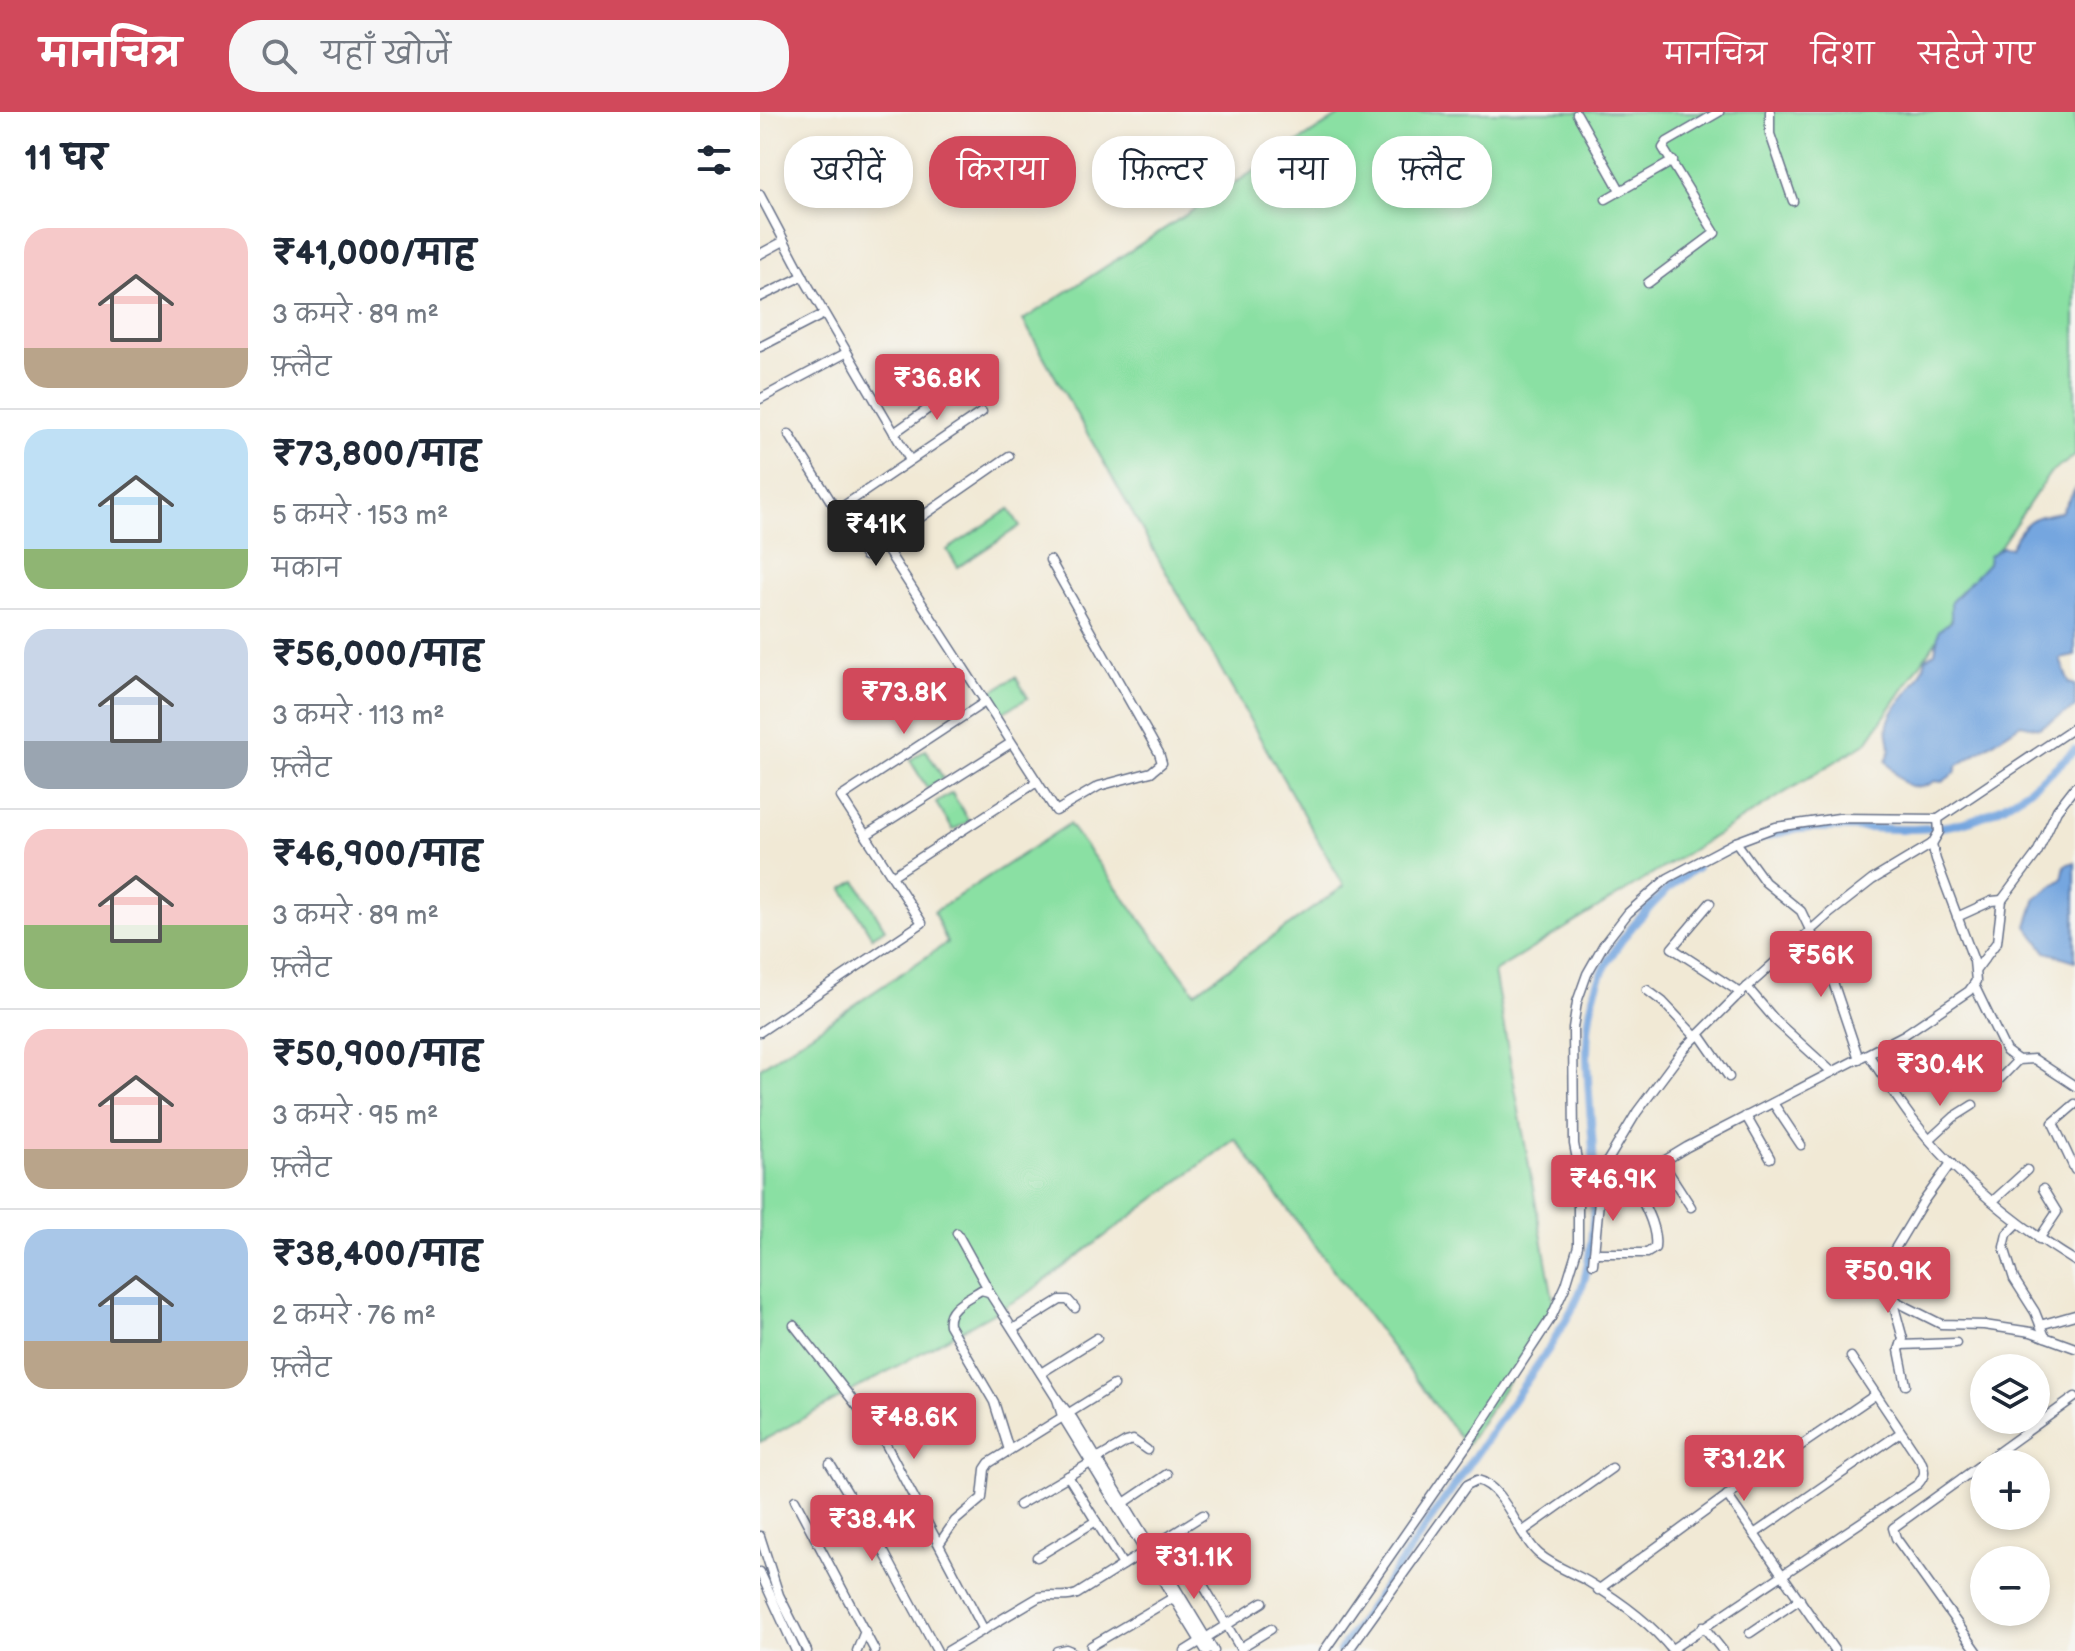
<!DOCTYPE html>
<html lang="hi">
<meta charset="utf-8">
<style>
:root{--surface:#fff;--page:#f6f6f7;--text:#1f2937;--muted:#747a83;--line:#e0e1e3;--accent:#d1495b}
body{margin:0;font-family:"Balsamiq Sans","Playpen Sans Deva",sans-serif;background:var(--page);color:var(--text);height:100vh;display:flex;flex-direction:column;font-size:30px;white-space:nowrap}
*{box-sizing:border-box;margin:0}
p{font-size:26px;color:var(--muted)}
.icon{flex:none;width:44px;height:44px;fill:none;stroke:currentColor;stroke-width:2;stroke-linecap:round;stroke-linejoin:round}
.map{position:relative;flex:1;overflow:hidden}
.details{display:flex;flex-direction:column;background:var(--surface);width:760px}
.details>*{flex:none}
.guide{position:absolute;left:24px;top:24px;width:760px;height:72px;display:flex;gap:16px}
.buttons{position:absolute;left:1210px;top:1242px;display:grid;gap:16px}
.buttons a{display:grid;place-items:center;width:80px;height:80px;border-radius:50%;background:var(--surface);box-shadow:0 4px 12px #0003;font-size:40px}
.price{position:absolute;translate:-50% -68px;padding:0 18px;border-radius:8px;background:var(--accent);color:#fff;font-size:26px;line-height:52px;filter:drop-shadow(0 2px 4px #0008)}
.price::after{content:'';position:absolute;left:50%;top:48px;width:24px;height:18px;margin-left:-12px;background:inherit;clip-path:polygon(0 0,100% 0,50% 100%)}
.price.current{background:#222;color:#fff}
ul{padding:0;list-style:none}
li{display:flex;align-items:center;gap:24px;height:200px;padding:0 24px}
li+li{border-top:2px solid var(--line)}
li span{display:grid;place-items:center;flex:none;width:224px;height:160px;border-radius:24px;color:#555}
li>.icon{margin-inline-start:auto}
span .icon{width:96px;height:96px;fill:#fffc;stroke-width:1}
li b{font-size:34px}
h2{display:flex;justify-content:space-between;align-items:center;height:96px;padding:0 24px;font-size:34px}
.pill{padding:0 28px;border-radius:32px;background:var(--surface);box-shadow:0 4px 12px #0003;font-size:28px;line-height:72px}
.pill.current{background:var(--accent);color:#fff}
header{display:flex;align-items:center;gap:48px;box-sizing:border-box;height:112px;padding:0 40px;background:var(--accent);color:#fff}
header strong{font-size:38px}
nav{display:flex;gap:44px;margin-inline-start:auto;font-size:28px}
.search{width:560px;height:72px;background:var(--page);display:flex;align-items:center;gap:20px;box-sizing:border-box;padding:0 28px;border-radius:32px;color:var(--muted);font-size:30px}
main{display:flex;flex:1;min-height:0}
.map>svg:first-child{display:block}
.green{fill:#8ae0a3;stroke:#528880;stroke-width:2}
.water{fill:#74a6df;stroke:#486a9e;stroke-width:2}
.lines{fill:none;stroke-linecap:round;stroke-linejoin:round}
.canal{stroke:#74a6df;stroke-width:8}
.minor-casing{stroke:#667088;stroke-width:11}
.minor{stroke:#fff;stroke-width:8}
</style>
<header>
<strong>मानचित्र</strong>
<div class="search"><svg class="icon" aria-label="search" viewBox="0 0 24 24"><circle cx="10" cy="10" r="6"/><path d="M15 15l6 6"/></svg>यहाँ खोजें</div>
<nav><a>मानचित्र</a><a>दिशा</a><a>सहेजे गए</a></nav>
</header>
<main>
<section class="details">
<h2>11 घर<svg class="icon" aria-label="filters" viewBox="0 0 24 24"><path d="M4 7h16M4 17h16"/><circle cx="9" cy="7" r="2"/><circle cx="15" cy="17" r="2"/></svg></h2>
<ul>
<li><span style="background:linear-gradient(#f6c9c9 75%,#b9a48a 0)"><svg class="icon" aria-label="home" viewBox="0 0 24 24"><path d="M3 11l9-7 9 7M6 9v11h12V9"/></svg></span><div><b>₹41,000/माह</b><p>3 कमरे · 89 m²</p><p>फ़्लैट</p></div></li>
<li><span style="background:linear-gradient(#bfe0f5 75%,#8fb573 0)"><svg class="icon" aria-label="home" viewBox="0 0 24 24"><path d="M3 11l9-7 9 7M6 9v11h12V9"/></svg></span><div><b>₹73,800/माह</b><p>5 कमरे · 153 m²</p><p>मकान</p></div></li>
<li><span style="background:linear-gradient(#c9d6e8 70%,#9aa5b1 0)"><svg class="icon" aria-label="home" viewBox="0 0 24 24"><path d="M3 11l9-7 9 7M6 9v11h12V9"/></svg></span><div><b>₹56,000/माह</b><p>3 कमरे · 113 m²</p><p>फ़्लैट</p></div></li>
<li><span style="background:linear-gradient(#f6c9c9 60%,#8fb573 0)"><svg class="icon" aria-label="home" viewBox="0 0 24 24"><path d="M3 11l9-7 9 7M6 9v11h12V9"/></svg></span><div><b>₹46,900/माह</b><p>3 कमरे · 89 m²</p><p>फ़्लैट</p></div></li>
<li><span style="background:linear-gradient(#f6c9c9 75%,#b9a48a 0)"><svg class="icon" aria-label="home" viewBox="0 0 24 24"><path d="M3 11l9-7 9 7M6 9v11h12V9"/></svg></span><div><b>₹50,900/माह</b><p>3 कमरे · 95 m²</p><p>फ़्लैट</p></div></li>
<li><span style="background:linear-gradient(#a9c7e8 70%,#b9a48a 0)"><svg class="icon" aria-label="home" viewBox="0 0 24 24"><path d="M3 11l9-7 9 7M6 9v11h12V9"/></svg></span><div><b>₹38,400/माह</b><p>2 कमरे · 76 m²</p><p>फ़्लैट</p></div></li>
</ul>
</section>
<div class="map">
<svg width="1315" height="1539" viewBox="0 0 1315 1539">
<rect width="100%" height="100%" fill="#f6f6f2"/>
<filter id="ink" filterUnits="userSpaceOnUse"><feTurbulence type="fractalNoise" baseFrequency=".0125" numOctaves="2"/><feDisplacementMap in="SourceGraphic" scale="16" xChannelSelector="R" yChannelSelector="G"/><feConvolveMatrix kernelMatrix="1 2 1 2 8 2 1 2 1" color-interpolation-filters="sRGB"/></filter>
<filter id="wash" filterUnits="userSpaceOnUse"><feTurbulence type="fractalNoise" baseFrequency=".006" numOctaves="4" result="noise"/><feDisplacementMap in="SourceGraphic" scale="32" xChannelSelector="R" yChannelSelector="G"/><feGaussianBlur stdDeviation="1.8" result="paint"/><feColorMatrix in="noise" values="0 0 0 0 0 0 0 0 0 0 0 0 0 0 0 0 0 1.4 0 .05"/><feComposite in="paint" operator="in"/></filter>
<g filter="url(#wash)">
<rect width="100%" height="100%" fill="#f1e9d5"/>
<g class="green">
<path d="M585,0H1315V344L1290,361L1107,630L734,860L795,1198L706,1334L475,1027L267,1182L0,1330V956L187,831L174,800L309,712L435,880L584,774L263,208Z"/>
<path d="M249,397L260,414L198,455L187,438Z"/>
<path d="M256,565L268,586L240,602L228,582Z"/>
<path d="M166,638L183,666L167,676L150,648Z"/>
<path d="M192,681L209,709L193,718L176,691Z"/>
<path d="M96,769L125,817L112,825L83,777Z"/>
</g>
<g class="water">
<path d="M1315,377V544L1300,547L1309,571L1315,573V596L1279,616L1261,612L1197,654L1195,661L1182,670L1175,669C1151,685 1139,668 1126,649C1135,632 1125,627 1128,612C1133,590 1162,572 1166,546L1175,540L1179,518L1191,509V490L1228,451L1229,444L1242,435L1250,436C1264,409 1271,404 1301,400Z"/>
<path d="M1315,750V849L1286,840L1267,814L1276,786L1302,767L1305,753Z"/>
</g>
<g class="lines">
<g class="canal">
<path d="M962,740C987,732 1013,720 1038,717C1091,710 1145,724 1197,712C1243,702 1282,669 1315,638"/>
<path d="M580,1539L788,1238C802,1214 820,1189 826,1161C837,1111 835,1060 831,1009C828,968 823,927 833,887C840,857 858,831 878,808C896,788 914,769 937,755"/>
</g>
</g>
</g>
<g filter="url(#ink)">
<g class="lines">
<defs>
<g id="minor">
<path d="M1010,0V22L1033,89"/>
<path d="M817,2L860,78"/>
<path d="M0,83L46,170L150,348"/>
<path d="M846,87L913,49"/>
<path d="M0,142L24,129"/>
<path d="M888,171L955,121L903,36L907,30L959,0"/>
<path d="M0,185L43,164"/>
<path d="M0,235L64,202"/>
<path d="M0,287L86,241"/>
<path d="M134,321L203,272"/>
<path d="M29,322L105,444L249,344"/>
<path d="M76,399L222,300"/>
<path d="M124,433L296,699L339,674L391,660L402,651L399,641L290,448"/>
<path d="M106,723L251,631"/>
<path d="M976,730L1005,770L1041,799L1069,858L1099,947"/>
<path d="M132,764L277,670"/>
<path d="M950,791L912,836L981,881"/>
<path d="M1197,805L1232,789L1242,788"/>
<path d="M1216,858L1237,830L1242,788L1277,741L1297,698L1315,675"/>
<path d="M1214,873L1246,939L1258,948L1274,947L1315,974"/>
<path d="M987,875L1016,909L1072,960"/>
<path d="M887,878L903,890L936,925"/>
<path d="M0,920L162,811L81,685L225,590"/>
<path d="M939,922L969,965"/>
<path d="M1108,942C1123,964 1137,987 1153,1008C1197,1065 1255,1112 1315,1149"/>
<path d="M1235,972L1258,948"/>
<path d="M1013,991L1041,1033"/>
<path d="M1315,992L1293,1011L1315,1058"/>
<path d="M986,1004L1010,1046"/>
<path d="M1170,1027L1194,1005L1213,993"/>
<path d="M902,1050L931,1095"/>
<path d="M1191,1051L1163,1090L1130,1145L1121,1167L1122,1174L1139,1191L1181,1212L1224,1213L1271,1220L1315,1236"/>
<path d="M821,1068L838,1065L860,1071L876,1066L927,1035L1144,923L1209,879L1216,869L1214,849L1176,748L1172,732"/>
<path d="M1233,1089L1267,1058"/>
<path d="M1258,1111L1247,1122L1244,1135L1254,1167L1275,1200L1285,1225"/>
<path d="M197,1121L227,1175L225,1178"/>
<path d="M1279,1127L1297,1100L1283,1077"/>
<path d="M834,1141H887L895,1136C898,1114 881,1088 872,1068"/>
<path d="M833,1152L842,1058L877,1000L924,937L975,886L1070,801L1112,768L1172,732L1179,720L1178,707"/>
<path d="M1132,1187L1143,1227L1139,1238L1146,1273"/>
<path d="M34,1213L123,1327L224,1518"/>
<path d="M1280,1213L1315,1203"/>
<path d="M253,1217L300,1188H308L315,1196"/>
<path d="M1141,1233L1196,1231"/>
<path d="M281,1261L337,1226"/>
<path d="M249,1338L234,1290L189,1213C186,1195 207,1187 221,1178L229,1180L297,1287"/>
<path d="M70,1352L124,1440L177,1539"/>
<path d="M308,1364L363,1453"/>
<path d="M967,1383L1075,1539"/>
<path d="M35,1388L115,1539"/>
<path d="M259,1393L366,1330L373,1328L387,1338"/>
<path d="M361,1393L407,1362"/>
<path d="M762,1420L852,1356"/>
<path d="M413,1422L482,1539"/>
<path d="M994,1422L1140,1321"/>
<path d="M0,1424L19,1483L47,1539"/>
<path d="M179,1432L195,1409L222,1386L225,1357L229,1351L354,1273"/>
<path d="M277,1445L336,1409"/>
<path d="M0,1460L36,1539"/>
<path d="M439,1467L472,1447"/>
<path d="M838,1478L965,1385L1115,1283"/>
<path d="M943,1514L963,1539"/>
<path d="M990,1521L1040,1487"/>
<path d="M331,1534L416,1484"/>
<path d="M480,1536L511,1517"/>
<path d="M912,1537L1158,1372C1164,1365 1166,1360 1162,1351L1091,1245"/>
<path d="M97,1539L105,1519"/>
<path d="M188,1539L279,1485C293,1482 304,1487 317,1482L443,1403"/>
<path d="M297,1539L306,1537L311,1539"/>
<path d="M425,1539L503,1490"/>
<path d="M446,1539L302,1304L297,1287L313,1307L454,1539"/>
<path d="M564,1539L723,1310L791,1206L806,1173L818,1134V1084L821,1068L814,1032L813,916L817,890L827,862L844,832L868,801L908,766L976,730L1016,715L1079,706L1178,707L1315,615"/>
<path d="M588,1539L707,1373L717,1368C745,1374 758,1424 779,1442C793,1454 811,1460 827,1469C857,1487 891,1511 913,1539"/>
<path d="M1217,1539L1136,1426L1133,1416L1315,1285"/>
</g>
</defs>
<use href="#minor" class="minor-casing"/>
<use href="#minor" class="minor"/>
</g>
</g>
</svg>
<div class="buttons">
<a><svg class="icon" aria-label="layers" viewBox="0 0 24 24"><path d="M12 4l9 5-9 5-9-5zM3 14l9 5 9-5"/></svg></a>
<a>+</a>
<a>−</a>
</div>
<b class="price" style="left:177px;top:310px">₹36.8K</b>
<b class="price current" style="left:116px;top:456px">₹41K</b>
<b class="price" style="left:144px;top:624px">₹73.8K</b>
<b class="price" style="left:1061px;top:887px">₹56K</b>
<b class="price" style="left:1180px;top:996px">₹30.4K</b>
<b class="price" style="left:853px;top:1111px">₹46.9K</b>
<b class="price" style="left:1128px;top:1203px">₹50.9K</b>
<b class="price" style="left:154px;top:1349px">₹48.6K</b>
<b class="price" style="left:984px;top:1391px">₹31.2K</b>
<b class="price" style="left:112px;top:1451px">₹38.4K</b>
<b class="price" style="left:434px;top:1489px">₹31.1K</b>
<div class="guide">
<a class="pill">खरीदें</a>
<a class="pill current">किराया</a>
<a class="pill">फ़िल्टर</a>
<a class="pill">नया</a>
<a class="pill">फ़्लैट</a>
</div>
</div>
</main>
